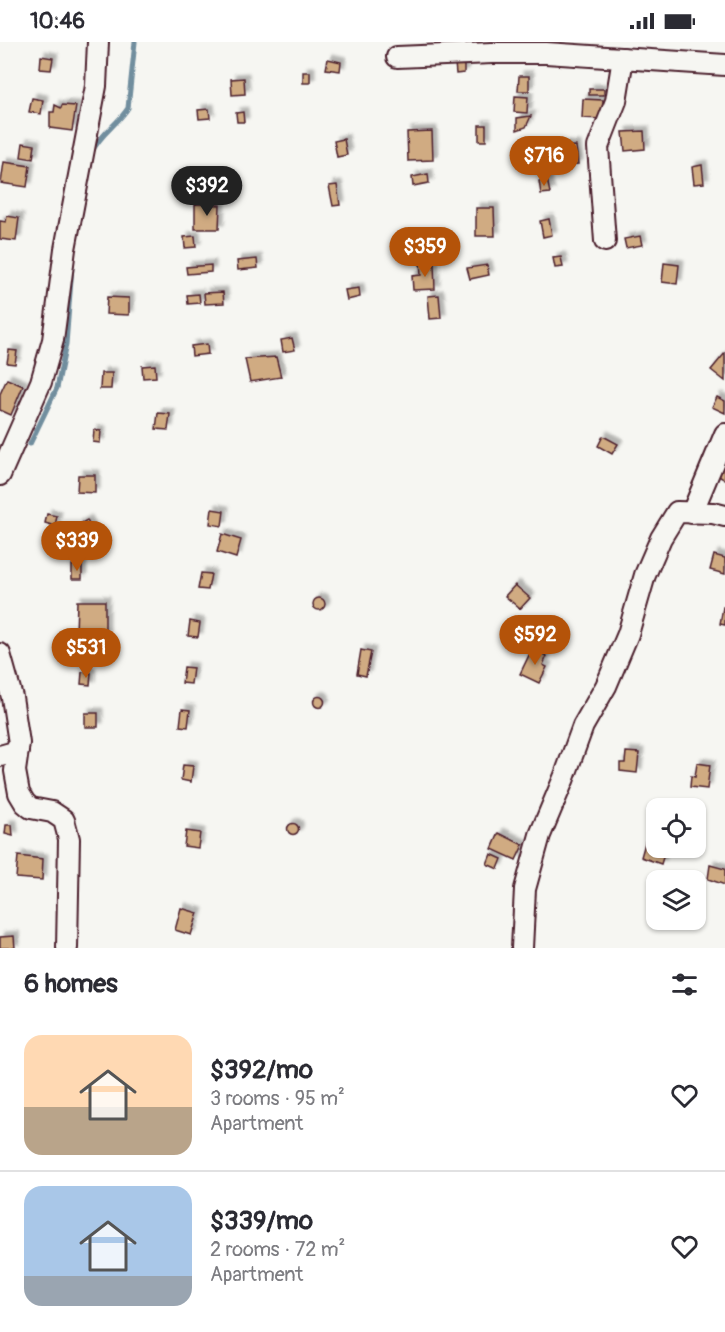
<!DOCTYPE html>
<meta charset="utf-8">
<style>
:root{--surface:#fff;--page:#f2f2f3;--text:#2b2b33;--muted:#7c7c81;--line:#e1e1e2;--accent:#b45309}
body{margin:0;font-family:Pangolin,sans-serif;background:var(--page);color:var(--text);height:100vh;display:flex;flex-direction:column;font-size:22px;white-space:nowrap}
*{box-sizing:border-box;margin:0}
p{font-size:20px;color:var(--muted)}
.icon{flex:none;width:33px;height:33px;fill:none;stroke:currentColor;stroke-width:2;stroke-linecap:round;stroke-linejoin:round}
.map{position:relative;height:906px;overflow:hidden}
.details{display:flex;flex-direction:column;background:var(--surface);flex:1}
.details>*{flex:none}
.buttons{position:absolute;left:646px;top:756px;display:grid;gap:12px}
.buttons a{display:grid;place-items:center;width:60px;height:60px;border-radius:12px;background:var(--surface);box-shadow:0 2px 4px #0004;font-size:30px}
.price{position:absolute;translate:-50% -51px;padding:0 14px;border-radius:21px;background:var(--accent);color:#fff;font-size:20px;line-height:39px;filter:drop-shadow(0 2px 3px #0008)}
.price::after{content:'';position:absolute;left:50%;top:36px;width:18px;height:14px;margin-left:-9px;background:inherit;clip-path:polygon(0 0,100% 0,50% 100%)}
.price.active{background:#222;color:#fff}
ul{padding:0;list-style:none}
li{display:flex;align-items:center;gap:18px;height:150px;padding:0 24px}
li+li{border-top:2px solid var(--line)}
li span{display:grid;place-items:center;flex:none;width:168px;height:120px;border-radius:18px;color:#555}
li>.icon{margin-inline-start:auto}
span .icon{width:72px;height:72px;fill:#fffc;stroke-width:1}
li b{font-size:26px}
h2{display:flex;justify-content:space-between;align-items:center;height:72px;padding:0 24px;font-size:26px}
.status{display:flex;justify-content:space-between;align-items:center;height:42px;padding:0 30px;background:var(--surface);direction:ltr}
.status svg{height:16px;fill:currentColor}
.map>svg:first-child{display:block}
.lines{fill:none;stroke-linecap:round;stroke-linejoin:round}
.stream{stroke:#718e9e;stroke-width:5}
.building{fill:#d0ab82;stroke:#4a1f2b;stroke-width:1.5;filter:url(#shadow)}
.minor-casing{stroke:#4a1f2b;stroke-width:24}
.minor{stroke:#f6f6f2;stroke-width:20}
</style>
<div class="status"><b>10:46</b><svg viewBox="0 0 49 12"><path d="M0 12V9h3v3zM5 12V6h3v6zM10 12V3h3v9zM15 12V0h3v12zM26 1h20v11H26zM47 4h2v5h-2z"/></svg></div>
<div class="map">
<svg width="725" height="906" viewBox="0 0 725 906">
<defs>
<filter id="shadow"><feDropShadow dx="4.5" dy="-4.5" stdDeviation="1.5" flood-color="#0004"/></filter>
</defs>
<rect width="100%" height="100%" fill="#f6f6f2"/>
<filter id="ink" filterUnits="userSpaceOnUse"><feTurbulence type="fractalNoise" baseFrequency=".0167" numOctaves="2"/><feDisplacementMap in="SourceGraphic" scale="12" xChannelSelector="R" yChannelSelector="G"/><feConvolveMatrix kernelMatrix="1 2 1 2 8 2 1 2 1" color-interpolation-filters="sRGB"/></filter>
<g filter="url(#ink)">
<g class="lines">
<g class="stream">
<path d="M92,110C100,92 118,82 128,66L135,0"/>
<path d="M30,402L57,346L66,302L72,225"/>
</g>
</g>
<g class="building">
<path d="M41,14L53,16L51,28L40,27Z"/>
<path d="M328,17L341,20L340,29L326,27Z"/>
<path d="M455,21H464V31L456,32Z"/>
<rect x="303" y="30" width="7" height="11"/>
<path d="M519,34H529V49H518Z"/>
<path d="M244,36L245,52L232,53L231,37Z"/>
<rect x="589" y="47" width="15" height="6"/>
<path d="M515,54L528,55L527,71L514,70Z"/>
<path d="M32,56L43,58L41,72L29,70Z"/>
<path d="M583,57L603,58L602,77L582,76Z"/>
<path d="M55,63L61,66L62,63L76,64L72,89L50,86V70H54Z"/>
<path d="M209,67L210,76L199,77L198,68Z"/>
<path d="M243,70L244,80H237L236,71Z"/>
<path d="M531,74L526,85L517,88V76Z"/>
<rect x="479" y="83" width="7" height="16"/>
<path d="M432,89L433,118L408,119L407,90Z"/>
<path d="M644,89L645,107L625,109L623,90Z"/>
<path d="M344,97L347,113L337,115L334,99Z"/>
<path d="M23,101L35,103L33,117L21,115Z"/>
<path d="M576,104L578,122L549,124L548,105Z"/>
<path d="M4,120L30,124L27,145L1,141Z"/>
<path d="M702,123L704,141L694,142L692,125Z"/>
<path d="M428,132L429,141L413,144L412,135Z"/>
<path d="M547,137L550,151L541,152L539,139Z"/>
<path d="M337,143L340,163L333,164L329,144Z"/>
<path d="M195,162L220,163L219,187H195Z"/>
<path d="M476,166H494L495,194H476Z"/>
<path d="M7,174L19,176L16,199L0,197V179L6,180Z"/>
<path d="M549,177L552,193L543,195L540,179Z"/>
<path d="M195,194L196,205L185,206L184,195Z"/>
<path d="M640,194L642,203L626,206L624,197Z"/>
<path d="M561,215L563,225L555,226L553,216Z"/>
<path d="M257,217L258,226L238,228L237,219Z"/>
<path d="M664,221L679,223L677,242L662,240Z"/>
<path d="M420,222H434L435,247L413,248L412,234L421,233Z"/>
<path d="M211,223V230L187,232L186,225Z"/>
<path d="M487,223L489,233L470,237L467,226Z"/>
<path d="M359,246L360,255L347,258L345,248Z"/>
<path d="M223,250L224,261L205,262L204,251Z"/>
<path d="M199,252L200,261L188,262L187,253Z"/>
<path d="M439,253L441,276L430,277L428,254Z"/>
<path d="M107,255L129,256V273L106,272Z"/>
<path d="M292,296L295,308L283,310L281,298Z"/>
<path d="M207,302L208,312L192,314L191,304Z"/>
<path d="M9,308L17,309L15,322L7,321Z"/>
<path d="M725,311V339L711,328Z"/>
<path d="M276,315L281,335L250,340L245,317Z"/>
<path d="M155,323L156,335L143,336L142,324Z"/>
<path d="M101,331H112L111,347H100Z"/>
<path d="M7,337L23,344L11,373L0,368V352Z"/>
<path d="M717,355L725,359V371L712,365Z"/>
<path d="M158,371L170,372L168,388L156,387Z"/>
<path d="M94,388L101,389L100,401L93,400Z"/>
<path d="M603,394L618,402L612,412L598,404Z"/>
<path d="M725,408V438L712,430Z"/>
<path d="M78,433H95V451L77,450Z"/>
<path d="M212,467L224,469L222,484L210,482Z"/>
<path d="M47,472L57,474L55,484L45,481Z"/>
<path d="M87,478L92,489L83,494L78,483Z"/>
<path d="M222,492L241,498L236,516L217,510Z"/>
<path d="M714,513L725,516V532L710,528Z"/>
<rect x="72" y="523" width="10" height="14"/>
<path d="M201,531L211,532L208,548L198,547Z"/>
<path d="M515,543L530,556L520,567L505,554Z"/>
<circle cx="319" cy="562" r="6"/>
<path d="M77,559H105V593L76,592Z"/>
<path d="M723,565L725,566V583L720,582Z"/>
<path d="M190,579L200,581L198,595L188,594Z"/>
<path d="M532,607L547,614L543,623L547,625L539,641L520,632Z"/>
<path d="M361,608L371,610L366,634L357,632Z"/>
<path d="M184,625L193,626L191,642L182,641Z"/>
<path d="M82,630L91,631L90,643L81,642Z"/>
<circle cx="319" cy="660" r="5.5"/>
<path d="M182,667L190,668L188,685L180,684Z"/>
<rect x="85" y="671" width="13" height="14"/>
<path d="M626,710L639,711L637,731L620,729V721H625Z"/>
<path d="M697,721L710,723L707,747L690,745L691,734L695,735Z"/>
<path d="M183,723L193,724L191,740L181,738Z"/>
<circle cx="293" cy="787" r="5.5"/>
<path d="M6,783H12L13,794L5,792Z"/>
<path d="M186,789L200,791L198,806L184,804Z"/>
<path d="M499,791L523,803L516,818L492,807Z"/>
<path d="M647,794L657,797V806H666L661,822L641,815Z"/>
<path d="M491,812L502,817L498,827L487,822Z"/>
<path d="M18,814L43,817L42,838L16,836Z"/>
<path d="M710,823L725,827V843L708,837Z"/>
<path d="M181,866L198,871L191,893L175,888Z"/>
<path d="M14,894L15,906H0V895Z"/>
</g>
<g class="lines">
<defs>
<g id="minor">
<path d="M397,15L492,11H546L725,23"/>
<path d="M605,199L598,105L616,59L623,16"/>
<path d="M0,433L41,340L53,298L65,207L96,44L98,0"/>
<path d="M692,471L725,392"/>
<path d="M0,612L12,655L19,701L15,729L19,751L25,761L31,766L52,770L64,778L69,797L67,906"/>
<path d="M0,714L18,709"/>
<path d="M522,906L525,847L540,793L564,736L583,684L606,644L628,592L645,533L661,496L677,470L713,471L725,474"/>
</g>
</defs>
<use href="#minor" class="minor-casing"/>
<use href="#minor" class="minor"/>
</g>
</g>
</svg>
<div class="buttons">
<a><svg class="icon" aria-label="locate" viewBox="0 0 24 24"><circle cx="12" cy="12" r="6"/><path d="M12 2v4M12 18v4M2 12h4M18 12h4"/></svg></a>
<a><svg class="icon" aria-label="layers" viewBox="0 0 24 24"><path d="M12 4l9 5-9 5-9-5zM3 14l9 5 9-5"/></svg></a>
</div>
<b class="price" style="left:544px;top:145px">$716</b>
<b class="price active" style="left:207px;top:175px">$392</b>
<b class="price" style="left:425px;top:236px">$359</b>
<b class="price" style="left:77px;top:530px">$339</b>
<b class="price" style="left:535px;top:624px">$592</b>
<b class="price" style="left:86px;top:637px">$531</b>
</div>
<section class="details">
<h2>6 homes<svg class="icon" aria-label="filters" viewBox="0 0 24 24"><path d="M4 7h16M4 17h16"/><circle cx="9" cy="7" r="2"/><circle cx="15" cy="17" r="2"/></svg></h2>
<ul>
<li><span style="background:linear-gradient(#ffd9b3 60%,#b9a48a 0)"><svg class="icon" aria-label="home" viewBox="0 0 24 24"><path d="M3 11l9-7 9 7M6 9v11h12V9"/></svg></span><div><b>$392/mo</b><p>3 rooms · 95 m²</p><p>Apartment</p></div><svg class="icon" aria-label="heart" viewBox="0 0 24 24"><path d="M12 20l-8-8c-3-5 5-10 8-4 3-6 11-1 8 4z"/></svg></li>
<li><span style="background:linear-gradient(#a9c7e8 75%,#9aa5b1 0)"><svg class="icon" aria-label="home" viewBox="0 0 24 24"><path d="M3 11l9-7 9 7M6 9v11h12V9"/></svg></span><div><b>$339/mo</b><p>2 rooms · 72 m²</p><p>Apartment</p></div><svg class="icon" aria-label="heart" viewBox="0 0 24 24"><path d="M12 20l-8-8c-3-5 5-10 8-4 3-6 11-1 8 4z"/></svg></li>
</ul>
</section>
